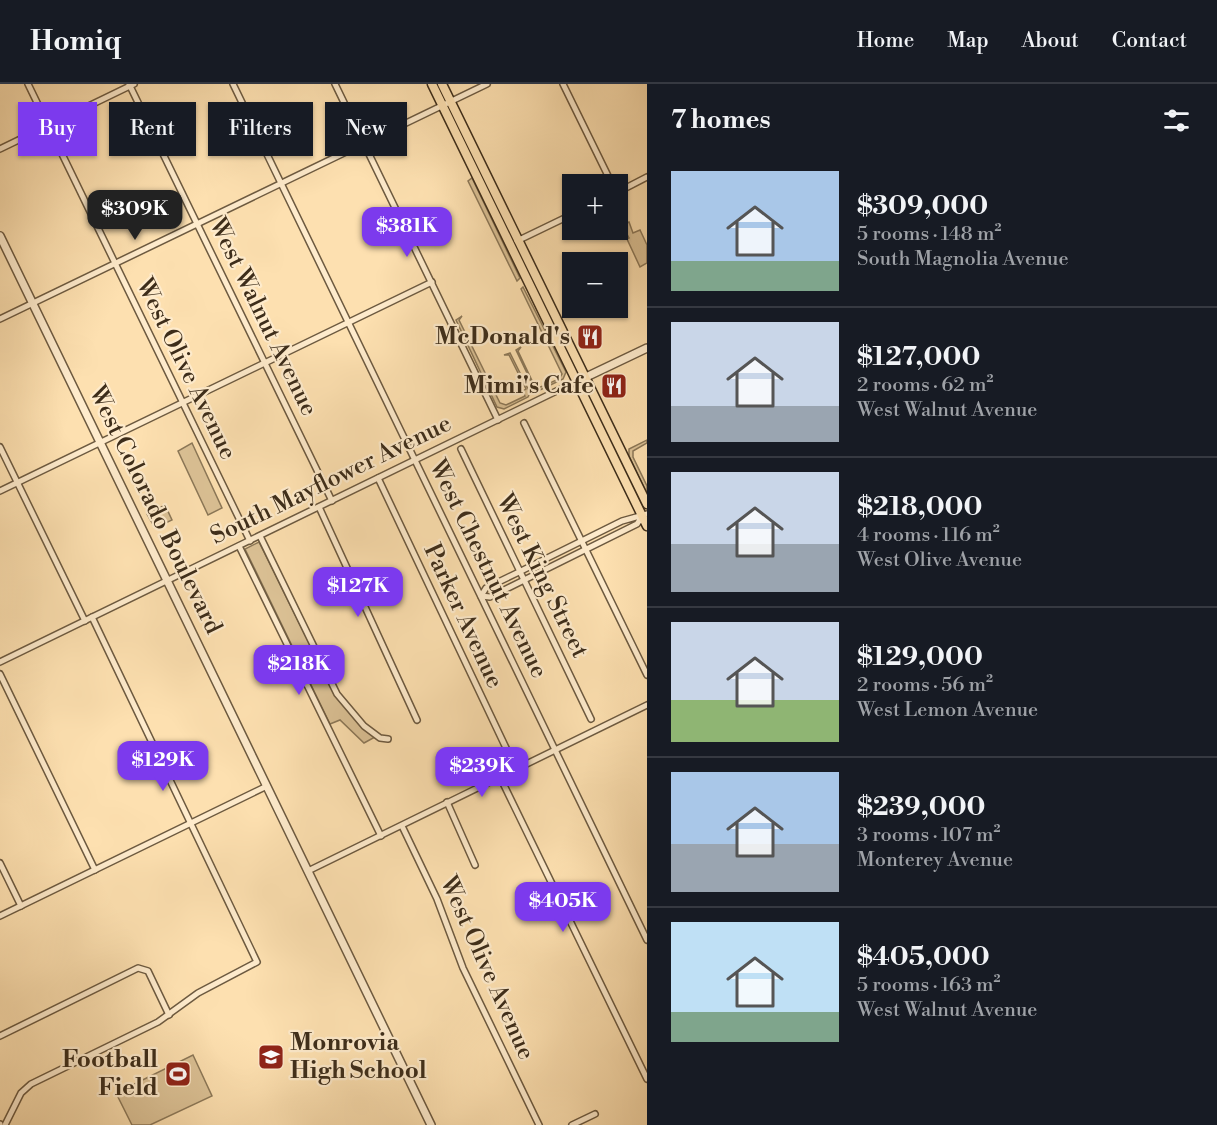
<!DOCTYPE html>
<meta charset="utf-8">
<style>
:root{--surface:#171b24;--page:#20242c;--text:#f1f3f6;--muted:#9ea1a6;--line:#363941;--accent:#7c3aed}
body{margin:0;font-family:"Libre Bodoni",serif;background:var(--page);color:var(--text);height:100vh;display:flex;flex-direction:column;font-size:22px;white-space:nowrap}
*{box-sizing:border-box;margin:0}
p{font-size:20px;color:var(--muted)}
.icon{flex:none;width:33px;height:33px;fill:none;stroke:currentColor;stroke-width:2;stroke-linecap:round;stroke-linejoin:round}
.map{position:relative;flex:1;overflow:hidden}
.side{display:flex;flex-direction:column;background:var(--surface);width:570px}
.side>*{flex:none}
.top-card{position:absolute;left:18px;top:18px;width:538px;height:54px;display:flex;gap:12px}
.tools{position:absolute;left:562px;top:90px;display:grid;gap:12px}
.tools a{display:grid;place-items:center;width:66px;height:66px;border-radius:0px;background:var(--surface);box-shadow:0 2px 4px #0004;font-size:30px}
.price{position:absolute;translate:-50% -51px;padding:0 14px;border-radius:12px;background:var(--accent);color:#fff;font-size:20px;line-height:39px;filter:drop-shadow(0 2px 3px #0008)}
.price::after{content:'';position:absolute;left:50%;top:36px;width:18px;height:14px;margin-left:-9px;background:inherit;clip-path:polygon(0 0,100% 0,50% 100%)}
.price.on{background:#222;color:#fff}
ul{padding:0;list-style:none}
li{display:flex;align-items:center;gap:18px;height:150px;padding:0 24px}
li+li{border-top:2px solid var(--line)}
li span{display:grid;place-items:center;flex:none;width:168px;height:120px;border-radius:0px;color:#555}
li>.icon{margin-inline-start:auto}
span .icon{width:72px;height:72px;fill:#fffc;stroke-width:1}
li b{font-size:26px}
h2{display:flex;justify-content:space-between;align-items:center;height:72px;padding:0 24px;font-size:26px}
.pill{padding:0 21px;border-radius:0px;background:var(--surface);box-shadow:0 2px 4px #0004;font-size:21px;line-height:54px}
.pill.on{background:var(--accent);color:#fff}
header{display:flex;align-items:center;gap:36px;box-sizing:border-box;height:84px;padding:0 30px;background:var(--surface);border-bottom:2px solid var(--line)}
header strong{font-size:28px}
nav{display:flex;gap:33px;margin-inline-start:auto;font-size:21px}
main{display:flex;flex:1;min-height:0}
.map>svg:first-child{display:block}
.green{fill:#dcc296;stroke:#8c7858;stroke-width:1.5}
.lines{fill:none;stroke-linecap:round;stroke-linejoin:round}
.minor-casing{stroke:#6d5a40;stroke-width:8}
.tertiary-casing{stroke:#6d5a40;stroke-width:10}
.primary-casing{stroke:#3d2d1a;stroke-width:11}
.minor{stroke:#feebcc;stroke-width:5}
.tertiary{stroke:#feebcc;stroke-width:7}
.primary{stroke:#fde0b0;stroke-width:8}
.labels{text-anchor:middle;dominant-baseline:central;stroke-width:4.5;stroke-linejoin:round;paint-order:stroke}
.street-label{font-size:24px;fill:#3d2d1a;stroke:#feebcc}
.poi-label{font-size:24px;font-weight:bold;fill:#3d2d1a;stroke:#feebcc;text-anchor:end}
</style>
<header>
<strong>Homiq</strong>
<nav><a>Home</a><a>Map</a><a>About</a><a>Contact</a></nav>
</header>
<main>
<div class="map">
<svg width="647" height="1041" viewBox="0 0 647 1041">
<rect width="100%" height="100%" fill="#fde0b0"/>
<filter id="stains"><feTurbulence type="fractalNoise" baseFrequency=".00333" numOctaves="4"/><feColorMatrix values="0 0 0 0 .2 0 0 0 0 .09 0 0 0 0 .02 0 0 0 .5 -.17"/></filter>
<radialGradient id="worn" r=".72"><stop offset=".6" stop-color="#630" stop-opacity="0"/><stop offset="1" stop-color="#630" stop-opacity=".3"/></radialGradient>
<g class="green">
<path d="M472,94L520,194L517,197L468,97Z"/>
<path d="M629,138L633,149L640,146L647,161V179L640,183L627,155L629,154L622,141Z"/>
<path d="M523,203L566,288L563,295L538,307L535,306L516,266L521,263L518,267L536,305L559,295L562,290L521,205Z"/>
<path d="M462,232L459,236L500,319L506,321L525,312L523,307L526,305L509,271H504L510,269L530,309L528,313L504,325L497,323L456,236Z"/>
<path d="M647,356V359L633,367V373L647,402V410L629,372V365Z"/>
<path d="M192,359L222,424L208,431L178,367Z"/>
<path d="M165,421L172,436L155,444L147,430Z"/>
<path d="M259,458L328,597L375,653L364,659L340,636L330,640L245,465Z"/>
<path d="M193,971L212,1012L150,1041H132L116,1009Z"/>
</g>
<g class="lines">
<defs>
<g id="minor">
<path d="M28,0L250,457"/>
<path d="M129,0L332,417"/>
<path d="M233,0L647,856"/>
<path d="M335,0L498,336"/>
<path d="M563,0L612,100"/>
<path d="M0,65L134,0"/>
<path d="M618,108L647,93"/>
<path d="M517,157L573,130"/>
<path d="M0,235L487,0"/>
<path d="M524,339L647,591"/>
<path d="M0,363L85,537"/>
<path d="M461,365L591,635"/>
<path d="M378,394L516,685"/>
<path d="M0,407L432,198"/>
<path d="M319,423L417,636"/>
<path d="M642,433L637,440L490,513L481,512L486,504L519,488L622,437L647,430"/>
<path d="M260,452L337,610L364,642L380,654L388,655"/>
<path d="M239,462L381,752"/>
<path d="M0,578L575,298"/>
<path d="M0,590L95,786"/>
<path d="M500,693L647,995"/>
<path d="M447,718L475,781"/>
<path d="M402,742L437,815L463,884L539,1041"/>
<path d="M0,779L21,822"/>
<path d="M308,787L647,621"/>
<path d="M0,832L267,702"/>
<path d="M0,952L138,884L148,887L169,931"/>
<path d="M0,1040V1041"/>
<path d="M5,1041L21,1009L31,1000L158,938L198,909L257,878L92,533"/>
<path d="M572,1041L595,1030"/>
</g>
<g id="tertiary">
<path d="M0,152L431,1041"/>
<path d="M582,295L647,264"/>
</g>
<g id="primary">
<path d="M432,0L647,442"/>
<path d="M442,0L647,420"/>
</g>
</defs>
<use href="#minor" class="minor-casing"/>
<use href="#tertiary" class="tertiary-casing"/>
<use href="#primary" class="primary-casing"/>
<use href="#minor" class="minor"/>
<use href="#tertiary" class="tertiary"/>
<use href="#primary" class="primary"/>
</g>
<defs>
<symbol id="restaurant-square" viewBox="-11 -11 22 22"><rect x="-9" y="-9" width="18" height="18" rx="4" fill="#8f2418" stroke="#feebcc"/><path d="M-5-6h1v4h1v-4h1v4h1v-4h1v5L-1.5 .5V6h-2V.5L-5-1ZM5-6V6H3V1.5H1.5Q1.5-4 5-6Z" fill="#fff"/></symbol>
<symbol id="school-square" viewBox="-11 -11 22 22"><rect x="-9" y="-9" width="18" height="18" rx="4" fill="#8f2418" stroke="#feebcc"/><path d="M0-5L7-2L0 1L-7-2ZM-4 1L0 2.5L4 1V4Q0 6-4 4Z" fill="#fff"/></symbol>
<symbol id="stadium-square" viewBox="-11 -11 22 22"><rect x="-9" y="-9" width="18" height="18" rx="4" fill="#8f2418" stroke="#feebcc"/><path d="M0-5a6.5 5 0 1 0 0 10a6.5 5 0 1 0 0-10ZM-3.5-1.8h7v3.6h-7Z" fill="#fff"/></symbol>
</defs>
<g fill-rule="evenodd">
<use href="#restaurant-square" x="575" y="238" width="30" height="30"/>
<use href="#restaurant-square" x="599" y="287" width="30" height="30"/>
<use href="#school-square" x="256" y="958" width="30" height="30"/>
<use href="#stadium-square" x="163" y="975" width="30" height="30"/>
</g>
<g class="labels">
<g class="street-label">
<text transform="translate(263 233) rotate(64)">West Walnut Avenue</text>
<text transform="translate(186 285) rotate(64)">West Olive Avenue</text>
<text transform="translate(331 396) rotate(-26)">South Mayflower Avenue</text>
<text transform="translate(155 426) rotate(64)">West Colorado Boulevard</text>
<text transform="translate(488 485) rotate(64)">West Chestnut Avenue</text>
<text transform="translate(542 492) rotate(64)">West King Street</text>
<text transform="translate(463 532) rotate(65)">Parker Avenue</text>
<text transform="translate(487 884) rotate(66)">West Olive Avenue</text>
</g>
<g class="poi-label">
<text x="570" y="253">McDonald's</text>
<text x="594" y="302">Mimi's Cafe</text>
<text x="290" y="959" text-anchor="start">Monrovia<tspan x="290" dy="28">High School</tspan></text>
<text x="158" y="976">Football<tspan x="158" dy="28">Field</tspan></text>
</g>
</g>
<rect width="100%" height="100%" filter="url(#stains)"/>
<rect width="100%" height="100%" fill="url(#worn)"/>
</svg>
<div class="tools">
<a>+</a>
<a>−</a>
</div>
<b class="price on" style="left:135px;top:157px">$309K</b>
<b class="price" style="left:407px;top:174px">$381K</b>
<b class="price" style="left:358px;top:534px">$127K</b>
<b class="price" style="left:299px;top:612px">$218K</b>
<b class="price" style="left:163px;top:708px">$129K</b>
<b class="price" style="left:482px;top:714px">$239K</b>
<b class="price" style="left:563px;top:849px">$405K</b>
<div class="top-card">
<a class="pill on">Buy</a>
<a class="pill">Rent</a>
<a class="pill">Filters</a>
<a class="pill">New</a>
</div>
</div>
<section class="side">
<h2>7 homes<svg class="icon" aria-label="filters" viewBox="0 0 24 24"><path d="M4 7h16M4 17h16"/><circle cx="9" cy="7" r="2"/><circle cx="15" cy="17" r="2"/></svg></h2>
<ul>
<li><span style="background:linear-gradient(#a9c7e8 75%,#7fa58c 0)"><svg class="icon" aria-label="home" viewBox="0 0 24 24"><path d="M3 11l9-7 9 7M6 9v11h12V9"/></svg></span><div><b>$309,000</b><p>5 rooms · 148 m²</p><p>South Magnolia Avenue</p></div></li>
<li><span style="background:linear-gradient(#c9d6e8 70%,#9aa5b1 0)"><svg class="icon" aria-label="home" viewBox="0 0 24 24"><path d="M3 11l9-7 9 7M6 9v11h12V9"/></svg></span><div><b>$127,000</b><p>2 rooms · 62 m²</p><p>West Walnut Avenue</p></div></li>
<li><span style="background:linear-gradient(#c9d6e8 60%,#9aa5b1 0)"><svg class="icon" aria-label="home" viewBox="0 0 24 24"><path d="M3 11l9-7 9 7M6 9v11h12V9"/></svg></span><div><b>$218,000</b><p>4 rooms · 116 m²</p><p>West Olive Avenue</p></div></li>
<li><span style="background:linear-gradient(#c9d6e8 65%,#8fb573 0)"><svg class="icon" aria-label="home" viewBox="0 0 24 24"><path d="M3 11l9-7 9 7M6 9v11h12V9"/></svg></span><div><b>$129,000</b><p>2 rooms · 56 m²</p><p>West Lemon Avenue</p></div></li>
<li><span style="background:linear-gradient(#a9c7e8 60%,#9aa5b1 0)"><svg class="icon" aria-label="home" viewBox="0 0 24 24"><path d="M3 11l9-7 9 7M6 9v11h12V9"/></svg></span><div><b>$239,000</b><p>3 rooms · 107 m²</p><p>Monterey Avenue</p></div></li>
<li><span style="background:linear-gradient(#bfe0f5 75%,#7fa58c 0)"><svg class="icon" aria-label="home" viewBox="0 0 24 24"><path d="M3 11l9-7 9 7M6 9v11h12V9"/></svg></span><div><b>$405,000</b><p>5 rooms · 163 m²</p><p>West Walnut Avenue</p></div></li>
</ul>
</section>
</main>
